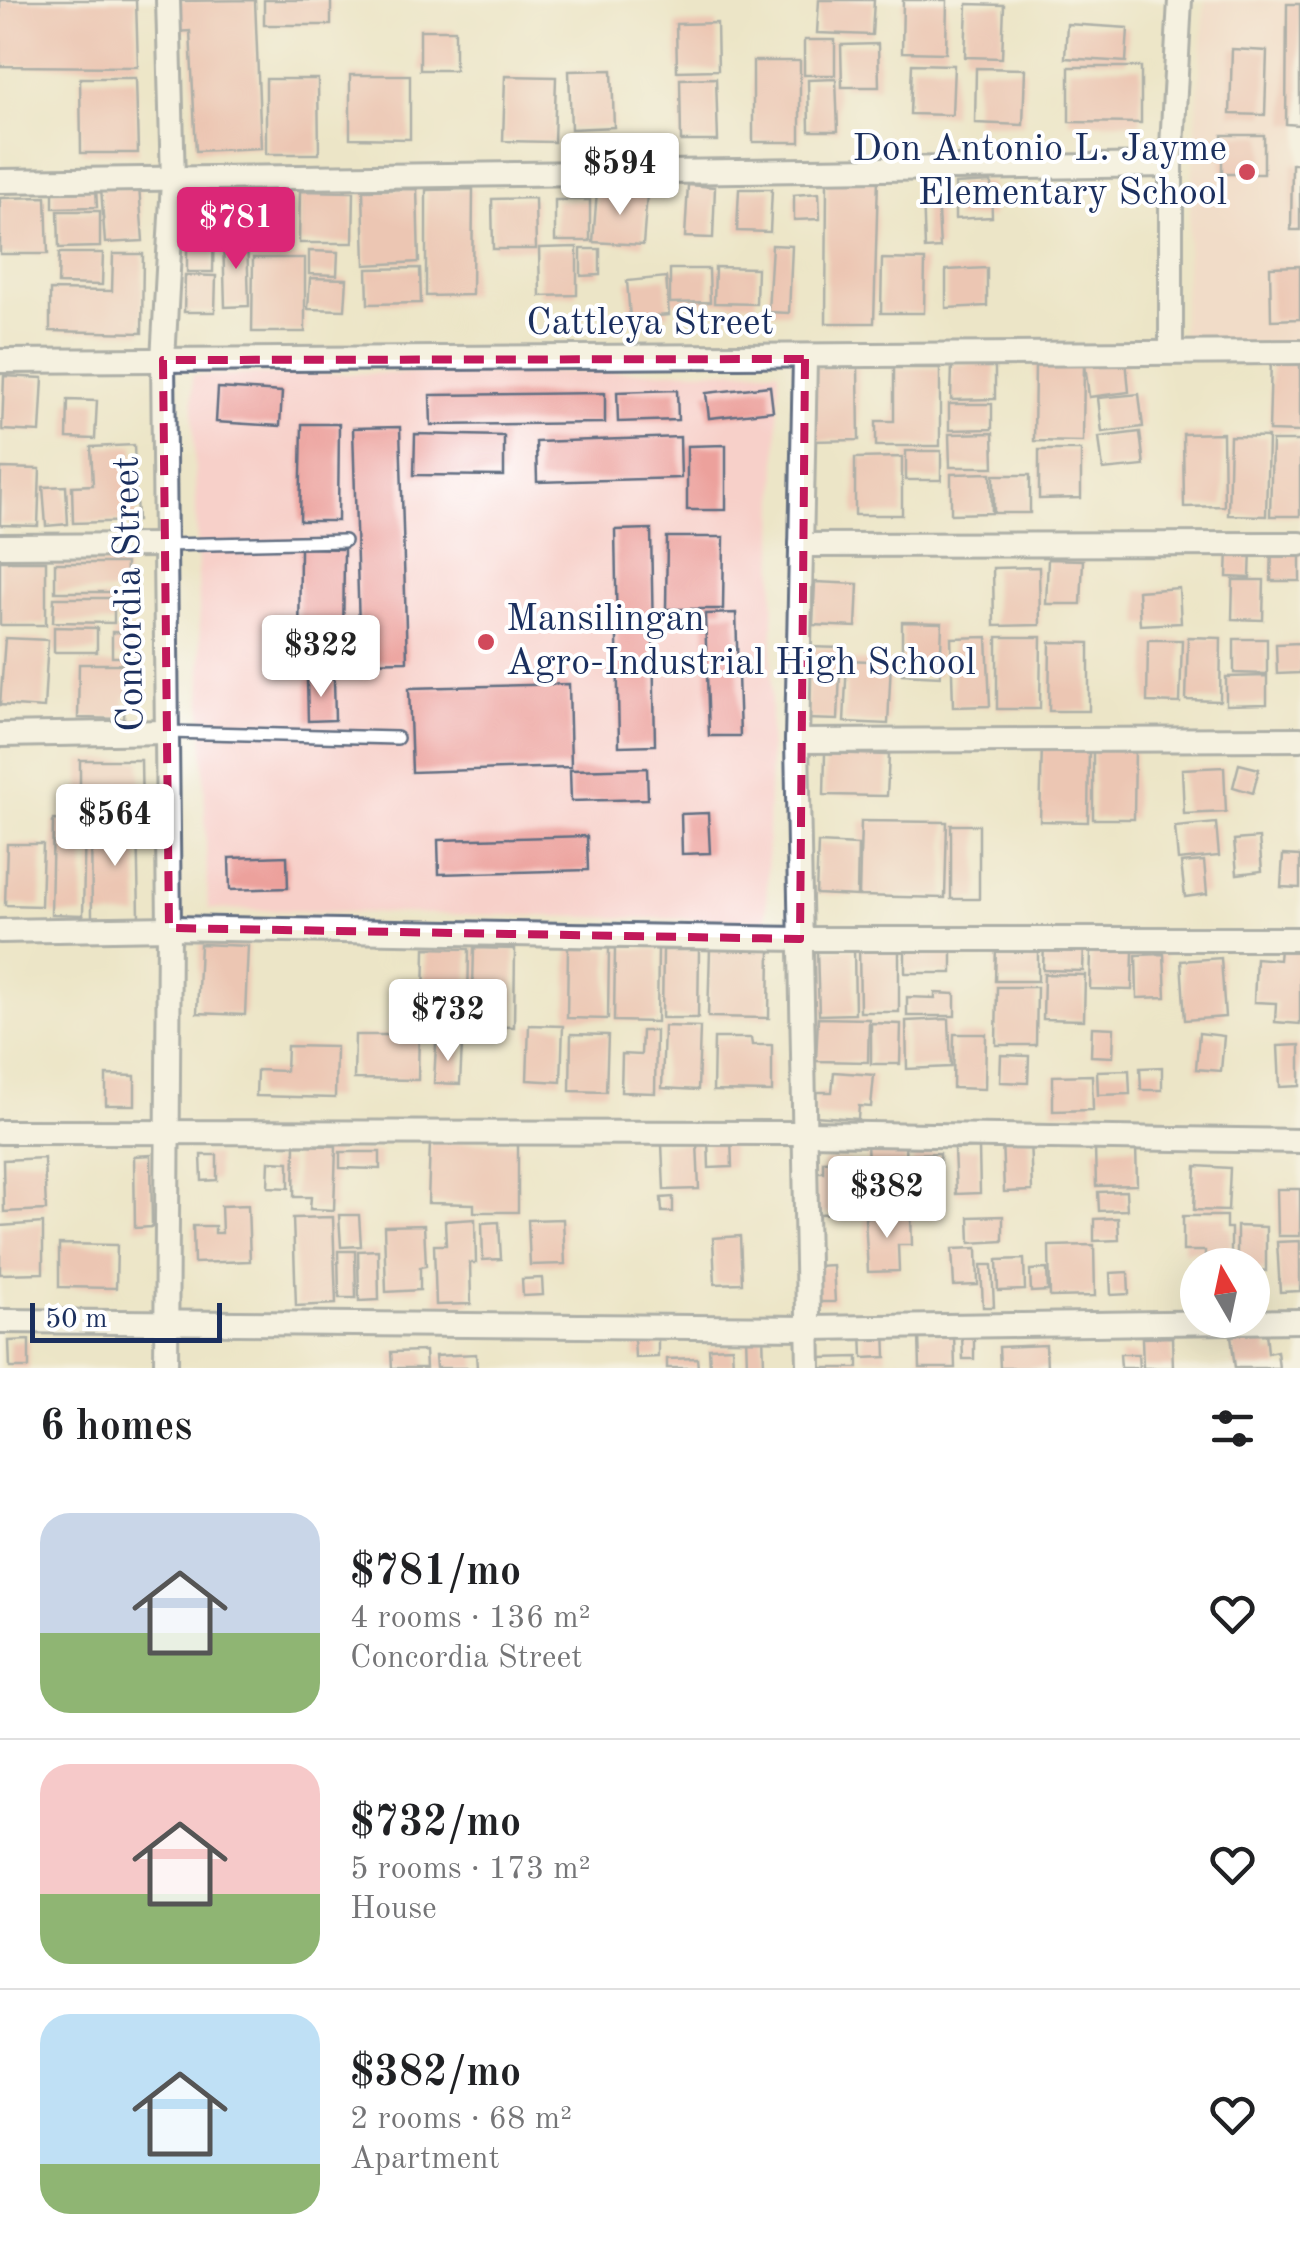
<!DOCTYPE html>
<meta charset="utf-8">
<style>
:root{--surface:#fff;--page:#f2f2f2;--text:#202124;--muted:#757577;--line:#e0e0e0;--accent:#db2777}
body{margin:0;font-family:"Old Standard TT",serif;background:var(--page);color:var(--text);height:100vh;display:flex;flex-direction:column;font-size:38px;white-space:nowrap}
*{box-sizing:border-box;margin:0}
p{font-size:32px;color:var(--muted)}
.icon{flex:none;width:55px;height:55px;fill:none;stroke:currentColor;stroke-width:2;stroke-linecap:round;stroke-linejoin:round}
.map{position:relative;height:1368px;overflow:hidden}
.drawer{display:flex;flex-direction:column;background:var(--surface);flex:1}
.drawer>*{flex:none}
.needle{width:65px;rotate:351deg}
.tools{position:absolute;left:1180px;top:1248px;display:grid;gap:20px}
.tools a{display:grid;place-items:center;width:90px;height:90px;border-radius:50%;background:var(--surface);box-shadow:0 10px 40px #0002;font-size:50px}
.scale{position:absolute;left:30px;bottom:25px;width:192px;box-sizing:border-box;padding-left:10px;border:5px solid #1b2f5e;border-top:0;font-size:28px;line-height:35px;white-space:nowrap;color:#1b2f5e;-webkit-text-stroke:8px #fff;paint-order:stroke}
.price{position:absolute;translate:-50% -85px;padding:0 22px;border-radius:10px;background:#fff;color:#222;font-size:32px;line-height:65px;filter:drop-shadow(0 2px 5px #0008)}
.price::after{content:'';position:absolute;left:50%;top:60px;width:30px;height:22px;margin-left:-15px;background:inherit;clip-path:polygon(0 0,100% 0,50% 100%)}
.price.selected{background:var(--accent);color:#fff}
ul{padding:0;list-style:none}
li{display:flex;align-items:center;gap:30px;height:250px;padding:0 40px}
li+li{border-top:2px solid var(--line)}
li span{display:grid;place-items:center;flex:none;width:280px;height:200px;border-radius:30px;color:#555}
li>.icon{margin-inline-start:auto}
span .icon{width:120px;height:120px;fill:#fffc;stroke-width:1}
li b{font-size:42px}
h2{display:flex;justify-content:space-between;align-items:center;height:120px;padding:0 40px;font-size:42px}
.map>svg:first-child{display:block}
.built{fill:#f7d0c9}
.building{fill:#eca19c}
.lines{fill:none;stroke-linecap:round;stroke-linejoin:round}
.service-casing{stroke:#646f83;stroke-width:16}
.minor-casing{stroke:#646f83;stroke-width:28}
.service{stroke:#fff;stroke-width:11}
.minor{stroke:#fff;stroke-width:22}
.marked{fill:none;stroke:#c2185b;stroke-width:8;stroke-dasharray:20 12;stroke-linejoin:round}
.poi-dot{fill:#d1495b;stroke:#fff;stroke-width:4}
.labels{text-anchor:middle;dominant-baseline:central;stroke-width:8;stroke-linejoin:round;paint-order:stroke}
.poi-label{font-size:38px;fill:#1b2f5e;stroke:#fff;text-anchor:end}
.street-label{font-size:38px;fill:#1b2f5e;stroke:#fff}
</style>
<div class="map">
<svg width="1300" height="1368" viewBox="0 0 1300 1368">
<rect width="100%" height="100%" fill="#fff"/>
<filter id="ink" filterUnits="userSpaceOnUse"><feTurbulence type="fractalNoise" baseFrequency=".01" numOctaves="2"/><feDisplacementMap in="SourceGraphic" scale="20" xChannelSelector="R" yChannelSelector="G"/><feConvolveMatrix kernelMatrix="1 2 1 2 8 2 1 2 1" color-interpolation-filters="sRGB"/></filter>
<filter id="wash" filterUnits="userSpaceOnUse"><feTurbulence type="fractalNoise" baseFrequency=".0048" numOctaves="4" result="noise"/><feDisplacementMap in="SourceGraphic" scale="40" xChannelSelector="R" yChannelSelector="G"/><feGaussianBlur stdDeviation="2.25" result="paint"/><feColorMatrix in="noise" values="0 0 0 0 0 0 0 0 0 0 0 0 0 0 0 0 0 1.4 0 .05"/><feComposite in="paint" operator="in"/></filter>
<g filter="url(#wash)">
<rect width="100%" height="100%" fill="#ece5c7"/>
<g class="built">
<path d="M1205,0H1300V344L1181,343Z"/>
<path d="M779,370L766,921L208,909L192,375Z"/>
</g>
<g id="blocks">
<g class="building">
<path d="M0,0H136L138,67L0,66Z"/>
<path d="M255,0L261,148L196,151L190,31L175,32L173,1Z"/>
<rect x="264" y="0" width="67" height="25"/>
<path d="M819,0H874L872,35L817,33Z"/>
<path d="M903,0H947L946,53L902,52Z"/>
<path d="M967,4L1004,5L1002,58L965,57Z"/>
<path d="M1287,4H1300V125L1286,124Z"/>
<path d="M717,23L718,70L677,71L676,24Z"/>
<path d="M1067,24L1128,28L1126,62L1065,58Z"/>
<rect x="420" y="30" width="35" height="40"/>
<rect x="804" y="40" width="31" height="35"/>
<path d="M878,44L879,87H842L841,45Z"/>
<path d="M1232,49L1267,51L1265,115L1230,114Z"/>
<rect x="753" y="61" width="47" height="81"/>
<path d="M912,64L954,65L952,115L910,114Z"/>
<path d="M1069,67H1141V123L1069,122Z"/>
<path d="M976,68L1025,69L1023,125L975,123Z"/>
<path d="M612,70L614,127L571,129L569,71Z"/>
<path d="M350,75H410V139L350,138Z"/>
<path d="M505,76L556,77L554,142L503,141Z"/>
<path d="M80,78H136L138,153H81Z"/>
<path d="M716,78L718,141H681L680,79Z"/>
<path d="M266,79H318L319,154H266Z"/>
<path d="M836,79L838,131H809L808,80Z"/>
<rect x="1222" y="135" width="42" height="39"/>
<path d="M1292,164H1300V230H1291Z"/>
<path d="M878,178L874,323H826L827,179Z"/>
<path d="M991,182L992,217L955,219V184Z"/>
<path d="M189,184L218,185L217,216L188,215Z"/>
<path d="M221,185H246L245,212H221Z"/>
<path d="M688,185L715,187L713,238L685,237Z"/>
<path d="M139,186L143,241L105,243L101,188Z"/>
<path d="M96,188L97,207L53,208V189Z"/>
<path d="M417,189L419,262L365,265L363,190Z"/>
<path d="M473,189L472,295L426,296V190Z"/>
<path d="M739,189H772L770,232L737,231Z"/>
<path d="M300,191L354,192L353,243H299Z"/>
<path d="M597,191L647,194L643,245L593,242Z"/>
<path d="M819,193L820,219L794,220V195Z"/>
<path d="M923,193H937L940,248L925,249Z"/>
<path d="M46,197L48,254H0V198Z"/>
<path d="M535,198L536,249H493L492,199Z"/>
<rect x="555" y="200" width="35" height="41"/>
<path d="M58,211H100V247L59,248Z"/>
<path d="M187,220H214L213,272H187Z"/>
<path d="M247,236L249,306L225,307L223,237Z"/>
<path d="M772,245L792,246L789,313L768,312Z"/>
<path d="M577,247V295L540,296L539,248Z"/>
<path d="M581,249H600V275L581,276Z"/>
<path d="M309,251L338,252L337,275L309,274Z"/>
<path d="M59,253H103L102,285L58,284Z"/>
<path d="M113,254H143L142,333L50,331V290L112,291Z"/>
<path d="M253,258H305V332H252Z"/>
<path d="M882,259L925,260L924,313H881Z"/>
<path d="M1300,266V319L1271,320L1270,267Z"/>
<path d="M715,267L757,268L756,304L714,303Z"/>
<path d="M420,268L421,303L368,304L367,269Z"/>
<path d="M987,268V306L946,308V270Z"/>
<path d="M670,269H709L710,302L670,303Z"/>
<path d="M185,275L216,276L215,312H184Z"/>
<path d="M666,277L669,315L630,318L627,281Z"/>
<path d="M310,278L347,279L345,310L308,309Z"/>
<path d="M1126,359L1129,392L1089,397L1085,364Z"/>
<path d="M1271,359L1300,360V432L1269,431Z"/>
<path d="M995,363V399L951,400L952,364Z"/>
<path d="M1035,363L1084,364L1083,442L1034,441Z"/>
<path d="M811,367H858L859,440L811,441Z"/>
<path d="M894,368H940V446H876V421H894Z"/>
<path d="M4,376L43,378L40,432L2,430Z"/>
<path d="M770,386L773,411L709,418L706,393Z"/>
<path d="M218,388L282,392L280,426L216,422Z"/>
<path d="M677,390L678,420L618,422L617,392Z"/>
<path d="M605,393V423L431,425L430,395Z"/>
<path d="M1139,394L1143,427L1102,432L1098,398Z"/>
<path d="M68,400L97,401L95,439L67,438Z"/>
<path d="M949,404H992V429L949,430Z"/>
<path d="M302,424H339L338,521H300Z"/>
<path d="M400,427L407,661L360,662L353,428Z"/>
<path d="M1140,432L1144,466L1103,470L1099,437Z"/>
<path d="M993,433L994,467H950L949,434Z"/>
<path d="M1223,433L1224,506L1184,507L1183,434Z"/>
<path d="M415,434L504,436V476L414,475Z"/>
<path d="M1230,436L1268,437L1266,516L1228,515Z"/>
<path d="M680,437L681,478L537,482L536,442Z"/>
<path d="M1272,441H1300V516H1270Z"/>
<path d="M134,445L137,521L73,523L72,486L93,485L91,447Z"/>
<path d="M726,445V510H687V446Z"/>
<path d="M1039,450H1081V498L1039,499Z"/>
<rect x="906" y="451" width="35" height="29"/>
<path d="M902,457V515H855V458Z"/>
<path d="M1,468L40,469L38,526L0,525Z"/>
<path d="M991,473L992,513L951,514V474Z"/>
<rect x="994" y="475" width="36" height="38"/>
<path d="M66,486L68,524L46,526L43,487Z"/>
<path d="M651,529L655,745L619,746L615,530Z"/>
<path d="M667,537H724L723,609H666Z"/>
<path d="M1272,546H1300V581H1271Z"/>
<path d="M1228,547L1251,548L1250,578L1227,577Z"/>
<path d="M300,548L344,549L343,655H299Z"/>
<path d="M1048,559L1083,560L1081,604H1046Z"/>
<rect x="0" y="561" width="46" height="64"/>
<path d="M55,563H126L125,592H55Z"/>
<path d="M1039,567L1040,625L994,626L993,568Z"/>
<path d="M1233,580H1264L1263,620L1232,619Z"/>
<path d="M815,582L858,584L856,627L813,625Z"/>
<path d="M1179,588L1181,623L1140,625L1138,591Z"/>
<path d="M54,598H114V623L53,622Z"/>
<path d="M736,613L740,736H709L705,614Z"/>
<path d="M902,622L942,623L940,676L902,674Z"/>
<path d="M54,627L97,628V652H54Z"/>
<path d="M112,632L138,633V657H112Z"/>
<path d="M987,637L990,706L953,707L951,638Z"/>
<path d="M997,637H1041L1040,709H997Z"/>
<path d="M1188,637L1221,638L1220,701L1186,700Z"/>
<path d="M5,638L48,640L44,708L0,705Z"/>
<path d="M1234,639H1267V674L1234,673Z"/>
<path d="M1148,640H1182L1180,703L1147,702Z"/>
<path d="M1050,642L1089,643V711H1049Z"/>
<path d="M1300,643V673L1277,674L1276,644Z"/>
<path d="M809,647L841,648L838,720L806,719Z"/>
<path d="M847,660L891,662L888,724L844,722Z"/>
<path d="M79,664H135L134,697H125L124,719L78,718Z"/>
<path d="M1267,676V704L1226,705V677Z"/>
<path d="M334,678L335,720L308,721L307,679Z"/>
<path d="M569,684L571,767L412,772L409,688Z"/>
<path d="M1042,744L1089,746L1088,822L1040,821Z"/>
<path d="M1093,745H1135L1134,819H1093Z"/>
<path d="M825,753L889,755L887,796L824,795Z"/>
<path d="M80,760H141L142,814H80Z"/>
<path d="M1239,764L1259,769L1253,793L1233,787Z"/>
<path d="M1224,767L1226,812L1184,814L1182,769Z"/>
<path d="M647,768L648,799L571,801L570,770Z"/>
<path d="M708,813L710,853L682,854L681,814Z"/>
<path d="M53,820L85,821L83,915L51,914Z"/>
<path d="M137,820L139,916L92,917L91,821Z"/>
<path d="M861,821L947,822L945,898L859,896Z"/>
<path d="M1216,823L1219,856L1178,860L1175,827Z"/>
<rect x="951" y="825" width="28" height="74"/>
<path d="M587,836L588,870L439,874L438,840Z"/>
<path d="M1259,838L1262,871L1237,874L1234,840Z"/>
<path d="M818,843L858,845L857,896L816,894Z"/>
<path d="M7,844H43L41,906L5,905Z"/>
<path d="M1283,855L1300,856V888L1281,887Z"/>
<path d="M287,856L288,888L230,890L229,858Z"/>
<path d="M1204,861L1207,894L1185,897L1181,863Z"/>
<path d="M1044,943L1084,944L1083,971L1043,970Z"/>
<path d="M200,944L248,946L245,1015L197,1013Z"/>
<rect x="905" y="945" width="47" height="28"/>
<path d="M996,945L1038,946V981H995Z"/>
<path d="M859,946H899V1012H860Z"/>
<path d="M425,948L469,949L468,1008L424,1007Z"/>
<path d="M474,948L515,949L514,1027L472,1026Z"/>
<path d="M568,948H609L608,1019L567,1018Z"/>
<path d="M615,948L658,949L657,1022L614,1021Z"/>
<path d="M710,948H770L769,1018L708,1017Z"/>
<path d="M854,948L855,1014L819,1015L817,950Z"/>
<path d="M1280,949L1300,950V1024L1275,1022L1276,1003L1254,1002L1256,958L1279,960Z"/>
<path d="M663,950H699L698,1018H662Z"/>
<path d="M1091,950L1133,951L1132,990L1090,989Z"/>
<path d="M1164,954L1166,997L1137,998L1136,955Z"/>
<path d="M1221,958L1225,1017L1185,1020L1181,961Z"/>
<path d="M1044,974L1085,975L1084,1020L1043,1019Z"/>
<path d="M997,987H1037L1036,1045H996Z"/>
<path d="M935,993L955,994V1016H907V997L935,998Z"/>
<path d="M818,1018L869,1019L868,1062L816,1061Z"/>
<path d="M949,1019L951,1067L907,1069L906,1021Z"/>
<path d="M871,1023L901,1024L900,1064H871Z"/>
<path d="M529,1025L563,1026L561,1082L527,1080Z"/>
<path d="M400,1026H419L418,1080L354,1079L355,1035H400Z"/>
<path d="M664,1026L700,1027L698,1090L662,1088Z"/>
<path d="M1092,1027L1114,1028L1113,1057L1091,1056Z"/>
<path d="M642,1031H656L655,1093L621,1092L622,1054L641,1055Z"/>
<path d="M1199,1033L1224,1036L1221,1071L1196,1069Z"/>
<path d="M571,1034L608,1035L606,1092L570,1091Z"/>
<path d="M954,1034H986L985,1089L953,1088Z"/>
<path d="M714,1038H751L752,1045H772V1092L713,1091Z"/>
<path d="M436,1044L462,1045L460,1084L434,1083Z"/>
<path d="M1300,1045V1086L1280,1087L1278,1046Z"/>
<path d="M287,1046L336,1047L335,1098L256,1096L257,1070L286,1071Z"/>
<path d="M1001,1055L1029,1056L1028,1083L1000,1082Z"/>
<path d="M1162,1067V1090H1141L1140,1068Z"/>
<path d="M1129,1070L1130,1094L1098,1095L1097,1071Z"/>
<path d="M834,1072L874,1075L871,1107L859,1106L858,1119L814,1116L816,1092H832Z"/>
<path d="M106,1075L135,1076V1105H106Z"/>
<path d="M1092,1075L1093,1110L1053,1111V1076Z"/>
<path d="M1030,1137L1032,1191L1004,1192L1002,1138Z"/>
<path d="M731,1138L732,1167L709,1168L708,1139Z"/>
<path d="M905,1140L907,1210L870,1212L867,1142Z"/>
<path d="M430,1142L518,1143V1212H474V1204L428,1203Z"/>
<path d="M697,1142L699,1189L664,1190L662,1144Z"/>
<path d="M295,1145L336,1146L334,1210L310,1209L311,1197H294Z"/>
<path d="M1136,1146L1137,1185L1096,1186L1095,1147Z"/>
<path d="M979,1148L980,1193L956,1194L954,1149Z"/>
<path d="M340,1152H380V1169L340,1168Z"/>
<path d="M940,1153L941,1196H914L913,1154Z"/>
<path d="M151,1155L152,1227L135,1228L134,1156Z"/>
<path d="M201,1155H217V1180L202,1181Z"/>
<path d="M44,1158L46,1210L4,1212L3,1160Z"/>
<path d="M849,1160L851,1213L816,1214L815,1172H823V1161Z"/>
<path d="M269,1161L289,1162V1188L268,1187Z"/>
<path d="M1196,1166L1230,1168L1228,1211L1194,1210Z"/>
<path d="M1277,1189H1300V1236H1278Z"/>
<path d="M1126,1191L1127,1210L1099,1211L1098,1192Z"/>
<path d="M673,1197V1212H662L661,1198Z"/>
<path d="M248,1205L250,1261L194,1263L193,1226H215V1233H222L221,1206Z"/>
<path d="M339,1215H359L361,1246L341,1247Z"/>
<path d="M911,1215L912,1245H898L899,1271L868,1272L865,1217Z"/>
<path d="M1003,1216V1241L970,1243L969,1217Z"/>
<path d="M1183,1216H1226V1228H1231V1265H1205V1251H1183Z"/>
<path d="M333,1217L336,1304L296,1306L293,1218Z"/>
<path d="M1118,1218L1119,1240L1094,1241V1219Z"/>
<path d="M475,1219L476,1263H470L471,1304L436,1305L434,1245H446L445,1221Z"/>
<path d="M563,1219L565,1264L530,1265L528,1220Z"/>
<path d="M499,1222L501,1259L483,1260L482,1223Z"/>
<path d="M43,1223V1273L0,1274V1226Z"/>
<path d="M424,1225L426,1266L420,1267V1290L386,1292L384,1226Z"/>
<path d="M1237,1226L1266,1227V1271L1237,1265Z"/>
<path d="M740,1236L742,1283L715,1284L713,1238Z"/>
<path d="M1300,1241V1291L1280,1292L1277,1242Z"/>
<path d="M59,1244L117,1245L116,1288L59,1287Z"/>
<path d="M1094,1245L1095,1296L1050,1297L1049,1246Z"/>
<path d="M977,1248L978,1285L954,1286L952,1249Z"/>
<path d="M378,1250L379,1300L359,1301L358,1251Z"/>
<path d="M338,1251H355L356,1298H339Z"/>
<path d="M1024,1259L1025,1290L998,1291L997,1260Z"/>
<path d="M833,1265L835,1302H817L816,1266Z"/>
<path d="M981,1265H992L994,1307H983Z"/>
<path d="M1047,1269L1048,1291L1031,1292L1030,1270Z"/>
<path d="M1128,1272L1129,1294L1111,1295L1110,1273Z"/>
<path d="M542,1278L543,1295L523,1296L522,1279Z"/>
<path d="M1261,1279L1263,1300L1252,1301V1280Z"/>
<path d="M885,1329L886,1357L863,1358L862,1330Z"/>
<path d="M1266,1332L1268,1353L1277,1351L1279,1368H1235L1231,1336Z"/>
<path d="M763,1333L764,1365L747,1366L746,1334Z"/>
<path d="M954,1334L955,1368H920L919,1335Z"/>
<path d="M974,1334V1359H963L962,1335Z"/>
<path d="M658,1335V1357L635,1358L634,1336Z"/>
<path d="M1172,1337L1173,1368H1143L1142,1338Z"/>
<path d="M29,1340V1368H10L9,1341Z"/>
<path d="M1046,1345L1047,1368H1000L999,1347Z"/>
<path d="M732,1347L733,1366L710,1367L709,1348Z"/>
<path d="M425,1351L426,1368H392L391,1352Z"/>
<path d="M476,1354L477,1368H436L435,1356Z"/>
<path d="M1120,1354H1138L1139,1368H1121Z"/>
<path d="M858,1357V1368H820L819,1358Z"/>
<path d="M697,1358L698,1368H667V1359Z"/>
</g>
</g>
</g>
<g filter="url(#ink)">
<use href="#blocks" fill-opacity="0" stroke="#646f83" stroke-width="2.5"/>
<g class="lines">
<defs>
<g id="service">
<path d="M164,545L344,541"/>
<path d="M167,732L397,738"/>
</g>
<g id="minor">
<path d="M0,181L1171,165"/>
<path d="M1171,351V165L1180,0"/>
<path d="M805,359L797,741L809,1368"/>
<path d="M0,361L1300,352"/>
<path d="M801,545L1300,544"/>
<path d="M0,546L163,545"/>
<path d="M0,735L167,732"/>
<path d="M797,741L1300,739"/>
<path d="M0,931L169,928L800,939H1300"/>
<path d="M0,1132L805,1133L1300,1141"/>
<path d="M0,1321L810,1328L1300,1321"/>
<path d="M166,1368L169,928L163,360L173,181L168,0"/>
</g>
</defs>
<use href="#service" class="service-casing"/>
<use href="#minor" class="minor-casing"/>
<use href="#service" class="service"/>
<use href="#minor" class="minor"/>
</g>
</g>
<path d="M0 0H1300V1368H0ZM805,359L800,939L169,928L163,360Z" fill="#ece5c7" fill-opacity=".55" fill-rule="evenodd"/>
<path class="marked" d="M805,359L800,939L169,928L163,360Z"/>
<g class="poi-dot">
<circle cx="1247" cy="172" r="10"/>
<circle cx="486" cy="642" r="10"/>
</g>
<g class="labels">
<g class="poi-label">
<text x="1227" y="150">Don Antonio L. Jayme<tspan x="1227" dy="44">Elementary School</tspan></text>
<text x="506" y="620" text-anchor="start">Mansilingan<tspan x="506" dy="44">Agro-Industrial High School</tspan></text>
</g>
<g class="street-label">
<text x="650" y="324">Cattleya Street</text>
<text transform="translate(130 594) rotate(-91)">Concordia Street</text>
</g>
</g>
</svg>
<div class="tools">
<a><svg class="needle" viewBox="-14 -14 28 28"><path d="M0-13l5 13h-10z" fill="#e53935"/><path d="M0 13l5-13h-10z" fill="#757577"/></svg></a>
</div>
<div class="scale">50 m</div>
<b class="price" style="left:620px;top:218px">$594</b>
<b class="price selected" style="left:236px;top:272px">$781</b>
<b class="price" style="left:321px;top:700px">$322</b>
<b class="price" style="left:115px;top:869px">$564</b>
<b class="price" style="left:448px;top:1064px">$732</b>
<b class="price" style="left:887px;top:1241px">$382</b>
</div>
<section class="drawer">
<h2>6 homes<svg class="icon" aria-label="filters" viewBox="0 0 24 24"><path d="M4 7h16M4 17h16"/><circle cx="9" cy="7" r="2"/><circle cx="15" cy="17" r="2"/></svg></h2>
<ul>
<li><span style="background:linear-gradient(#c9d6e8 60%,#8fb573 0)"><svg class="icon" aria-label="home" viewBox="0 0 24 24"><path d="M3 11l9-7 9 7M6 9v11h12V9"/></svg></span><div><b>$781/mo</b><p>4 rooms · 136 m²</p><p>Concordia Street</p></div><svg class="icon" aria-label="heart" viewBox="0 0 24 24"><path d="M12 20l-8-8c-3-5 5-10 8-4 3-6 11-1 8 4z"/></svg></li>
<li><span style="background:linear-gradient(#f6c9c9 65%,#8fb573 0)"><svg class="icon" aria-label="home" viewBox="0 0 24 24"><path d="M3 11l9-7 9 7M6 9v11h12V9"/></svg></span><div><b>$732/mo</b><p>5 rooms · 173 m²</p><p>House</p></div><svg class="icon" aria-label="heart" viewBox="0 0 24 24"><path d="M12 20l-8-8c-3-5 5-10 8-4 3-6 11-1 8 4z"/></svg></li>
<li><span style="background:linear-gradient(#bfe0f5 75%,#8fb573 0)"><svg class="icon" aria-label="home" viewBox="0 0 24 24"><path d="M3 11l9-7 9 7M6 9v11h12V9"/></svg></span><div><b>$382/mo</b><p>2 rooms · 68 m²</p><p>Apartment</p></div><svg class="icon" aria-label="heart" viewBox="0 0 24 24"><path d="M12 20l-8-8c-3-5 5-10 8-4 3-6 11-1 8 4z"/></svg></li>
</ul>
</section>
